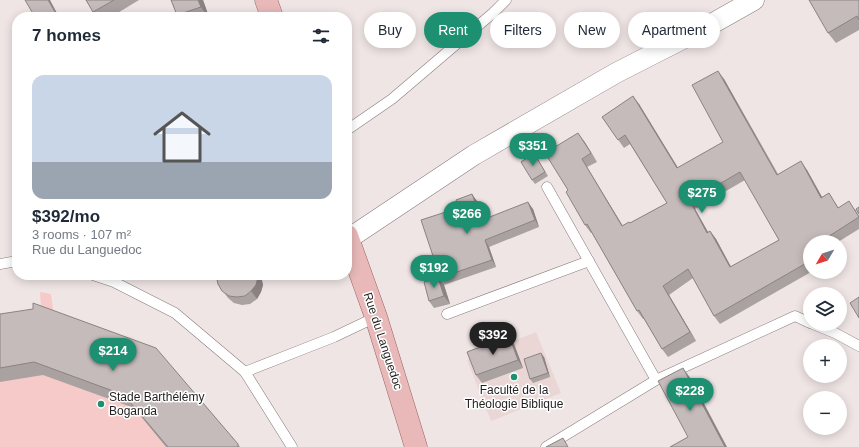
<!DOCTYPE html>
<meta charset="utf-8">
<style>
:root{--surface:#fff;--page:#f2f2f3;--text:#1f2937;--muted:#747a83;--accent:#1d9071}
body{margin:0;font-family:Arial,sans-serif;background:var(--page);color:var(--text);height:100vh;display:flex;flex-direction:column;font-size:15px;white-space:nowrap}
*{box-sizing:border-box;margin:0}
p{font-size:13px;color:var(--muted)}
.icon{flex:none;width:22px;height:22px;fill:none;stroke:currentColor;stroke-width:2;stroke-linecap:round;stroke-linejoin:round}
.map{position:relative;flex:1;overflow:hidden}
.panel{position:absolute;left:12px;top:12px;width:340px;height:268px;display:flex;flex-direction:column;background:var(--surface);border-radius:16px;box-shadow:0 2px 10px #0003}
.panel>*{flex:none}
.banner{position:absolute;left:364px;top:12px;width:380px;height:36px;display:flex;gap:8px}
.needle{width:26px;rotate:231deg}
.buttons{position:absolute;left:803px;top:235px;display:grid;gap:8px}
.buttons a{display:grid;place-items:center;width:44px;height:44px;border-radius:50%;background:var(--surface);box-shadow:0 2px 10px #0003;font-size:20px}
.price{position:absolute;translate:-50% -34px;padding:0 9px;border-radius:14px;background:var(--accent);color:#fff;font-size:13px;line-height:26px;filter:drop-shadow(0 1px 2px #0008)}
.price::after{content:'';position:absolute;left:50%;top:24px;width:12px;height:9px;margin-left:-6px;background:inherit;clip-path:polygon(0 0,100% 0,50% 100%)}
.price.on{background:#222;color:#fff}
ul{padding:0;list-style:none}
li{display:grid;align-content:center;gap:8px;height:212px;padding:0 20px}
li span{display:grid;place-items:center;height:124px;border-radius:12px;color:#555}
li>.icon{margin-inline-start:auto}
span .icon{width:72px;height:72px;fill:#fffc;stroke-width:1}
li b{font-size:17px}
h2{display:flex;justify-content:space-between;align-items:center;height:48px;padding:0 20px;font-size:17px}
.tag{padding:0 14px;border-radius:18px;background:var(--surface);box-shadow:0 2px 10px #0003;font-size:14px;line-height:36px}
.tag.on{background:var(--accent);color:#fff}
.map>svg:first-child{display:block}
.built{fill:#e9d6d5}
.park{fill:#f6cac8}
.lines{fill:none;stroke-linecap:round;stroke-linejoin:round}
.lane-casing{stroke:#877d7d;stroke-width:11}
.street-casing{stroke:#877d7d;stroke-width:21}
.primary-casing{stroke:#9a6565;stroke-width:23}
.lane{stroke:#fff;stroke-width:10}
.street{stroke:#fff;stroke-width:20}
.primary{stroke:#e9b9b9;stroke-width:22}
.wall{fill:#aaa1a1;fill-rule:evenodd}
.shaded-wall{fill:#8b8383}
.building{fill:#c6bbbb;stroke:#8b8383;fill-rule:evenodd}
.poi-dot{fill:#1d9071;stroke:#fff;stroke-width:1.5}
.labels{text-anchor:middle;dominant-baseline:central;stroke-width:3;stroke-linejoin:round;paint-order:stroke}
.street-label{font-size:12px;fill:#221f1e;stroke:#fff}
.poi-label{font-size:12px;fill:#221f1e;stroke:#fff}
</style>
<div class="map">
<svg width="859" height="447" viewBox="0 0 859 447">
<rect width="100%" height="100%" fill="#f0e5e5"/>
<path class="built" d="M536,332L561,393L491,421L467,360Z"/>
<path class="park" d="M40,292L51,294L55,325L238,447H0V329L42,322Z"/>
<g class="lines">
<defs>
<g id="lane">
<path d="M347,130L392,99L493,13L506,0"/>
<path d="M547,187L656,380"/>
<path d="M0,264L17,261"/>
<path d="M93,275L114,282L175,313L245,372L292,447"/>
<path d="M447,314L589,261"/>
<path d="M813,324L835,333L859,346"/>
<path d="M245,372L334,337L376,317"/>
<path d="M546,447L656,380L795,316L810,323"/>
</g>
<path id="street" d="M348,239L474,155L616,73L708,26L754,0"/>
<g id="primary">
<path d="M266,0L272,17"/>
<path d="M347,236L376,317L416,447"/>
</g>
</defs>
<use href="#lane" class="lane-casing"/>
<use href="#street" class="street-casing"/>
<use href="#primary" class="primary-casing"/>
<use href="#lane" class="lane"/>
<use href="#street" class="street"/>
<use href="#primary" class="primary"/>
</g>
<g class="wall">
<path d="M86,0H139L111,17H97Z"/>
<path d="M171,0H203L209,17H178Z"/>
<path d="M859,0V30L836,43L828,33Z"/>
<path d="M724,79L778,174L807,170L822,197L829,193L838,207L855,209L859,216V229L838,242H810V272H811L720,324L714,316L693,278L669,295L696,341L668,357L662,349L644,319H643L637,311L592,233H591L585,225L568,190L584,141L597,162L587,167L623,226L630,223L667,203L630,144L624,148L602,117L639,104L678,168L723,142ZM745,180L779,240L731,267L716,239L710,231L708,232L695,209Z"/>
<path d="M534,153L548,176L535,184L532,180Z"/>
<path d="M477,201L484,219L533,209L539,227L489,247L496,267L444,285L450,304L434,308L429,301L432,279L433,256L458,208Z"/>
<path d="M216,275H261V276L263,285L261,292L257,299L250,304L242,305L234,303L228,298L218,284Z"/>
<path d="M0,314L238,444L240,447H166L134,408L43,375L0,382Z"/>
<path d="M509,336L514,344L523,368L482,383L476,375Z"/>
<path d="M544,357L550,377L533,383L530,379Z"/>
</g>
<g class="shaded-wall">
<path d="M48,0H50L59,17H58Z"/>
<path d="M198,0H203L209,17H208L201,7Z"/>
<path d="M718,71L724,79L782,183L777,175Z"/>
<path d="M633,96L639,104L683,176L677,168Z"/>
<path d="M578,133L584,141L597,162L591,153Z"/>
<path d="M582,159L587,167L628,235L622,226Z"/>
<path d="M801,161L807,170L827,206L821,198Z"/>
<path d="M472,194L477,201L487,227L482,220Z"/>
<path d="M690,201L695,209L713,241L707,233Z"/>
<path d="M528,202L533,209L539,227L535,220Z"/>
<path d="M710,231L716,239L736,276L730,267Z"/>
<path d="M485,240L489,247L496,267L492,260Z"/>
<path d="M257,275H261V276L263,285L261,292L257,299L251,291Z"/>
<path d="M438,278L444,285L450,304L444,296Z"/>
<path d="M663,286L669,295L696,341L690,332Z"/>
<path d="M509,336L514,344L523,368L518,360Z"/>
<path d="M541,353L544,357L550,377L548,373Z"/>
<path d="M683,368L691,379L727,447H725Z"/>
</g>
<g class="building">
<path d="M25,0H48L58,17H35Z"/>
<path d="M86,0H114L93,12Z"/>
<path d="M171,0H198L201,7L177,15Z"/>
<path d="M809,0H859V20L857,16L828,33Z"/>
<path d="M718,71L777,175L801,161L821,198L829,193L838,208L849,201L859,217L823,240L825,242H810V261L714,316L688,269L663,286L690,332L662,349L639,310L637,311L587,224L585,225L566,192L568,190L545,153L578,133L591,153L582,159L622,226L629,222L630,223L667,203L625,135L618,140L602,117L633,96L677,168L723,142L692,85ZM740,172L779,240L730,267L710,231L707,233L690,201Z"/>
<path d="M534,153L545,172L532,180L521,162Z"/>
<path d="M472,194L482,220L528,202L535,220L485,240L492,260L439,278H438L432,279L426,259L433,256L421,220L458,208L456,200Z"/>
<path d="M859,207V214L856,209Z"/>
<path d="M216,275H257L258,277L256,285L251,291L245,296L237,297L229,296L222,291L218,284Z"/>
<path d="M438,278L444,296L429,301L424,282Z"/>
<path d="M859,297V318L850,303Z"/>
<path d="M33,303L156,348L238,444V447H168L124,395L34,362L0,368V314L33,309Z"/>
<path d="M509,336L518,360L476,375L467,352Z"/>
<path d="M541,353L548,373L530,379L524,359Z"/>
<path d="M683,368L725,447H670L688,437L658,381Z"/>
<path d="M563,438L568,447H546Z"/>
</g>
<g class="poi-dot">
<circle cx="514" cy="377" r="4"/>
<circle cx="101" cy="404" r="4"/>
</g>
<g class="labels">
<g class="street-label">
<text transform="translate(383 341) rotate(72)">Rue du Languedoc</text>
</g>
<g class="poi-label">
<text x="514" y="390">Faculté de la<tspan x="514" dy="14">Théologie Biblique</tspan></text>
<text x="109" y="397" text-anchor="start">Stade Barthélémy<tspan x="109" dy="14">Boganda</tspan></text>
</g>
</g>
</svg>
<div class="buttons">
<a><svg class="needle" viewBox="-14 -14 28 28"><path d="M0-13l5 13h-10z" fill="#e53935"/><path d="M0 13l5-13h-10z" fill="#747a83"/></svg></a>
<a><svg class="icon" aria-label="layers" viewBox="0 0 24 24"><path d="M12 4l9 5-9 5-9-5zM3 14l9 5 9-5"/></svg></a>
<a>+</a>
<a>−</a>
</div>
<b class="price" style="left:533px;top:167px">$351</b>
<b class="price" style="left:702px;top:214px">$275</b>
<b class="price" style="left:467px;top:235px">$266</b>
<b class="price" style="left:434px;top:289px">$192</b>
<b class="price on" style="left:493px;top:356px">$392</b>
<b class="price" style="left:113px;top:372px">$214</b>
<b class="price" style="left:690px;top:412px">$228</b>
<div class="banner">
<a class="tag">Buy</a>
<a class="tag on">Rent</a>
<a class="tag">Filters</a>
<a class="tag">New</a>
<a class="tag">Apartment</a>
</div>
<section class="panel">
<h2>7 homes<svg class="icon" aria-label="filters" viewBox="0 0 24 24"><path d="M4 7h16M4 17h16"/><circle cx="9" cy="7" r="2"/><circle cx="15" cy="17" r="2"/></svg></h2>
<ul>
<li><span style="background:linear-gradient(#c9d6e8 70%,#9aa5b1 0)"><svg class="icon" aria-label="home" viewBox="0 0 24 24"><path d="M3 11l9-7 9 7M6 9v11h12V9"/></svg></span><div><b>$392/mo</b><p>3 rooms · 107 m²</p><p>Rue du Languedoc</p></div></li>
</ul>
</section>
</div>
